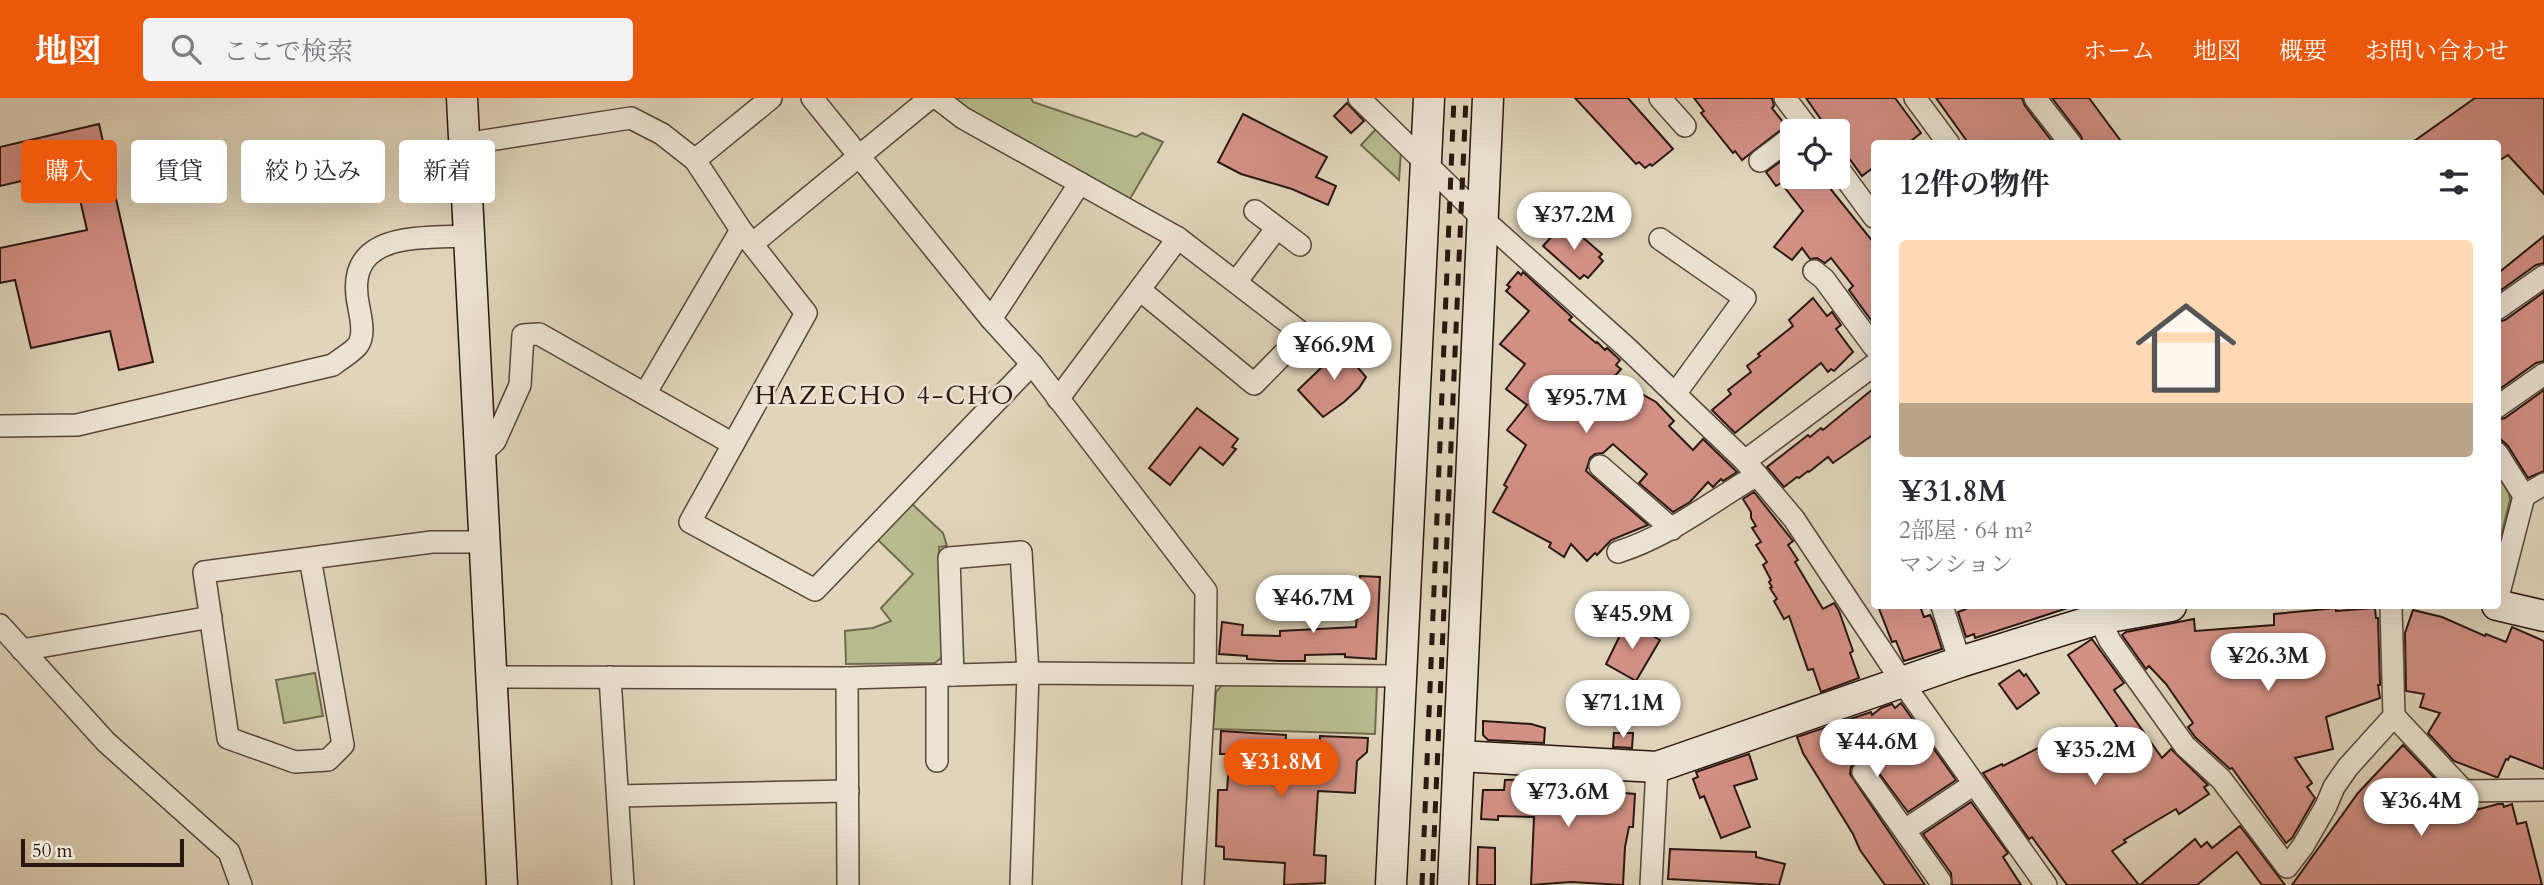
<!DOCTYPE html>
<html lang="ja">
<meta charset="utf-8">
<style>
:root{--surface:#fff;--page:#f2f2f3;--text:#2b2b33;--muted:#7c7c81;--line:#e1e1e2;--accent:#ea580c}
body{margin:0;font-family:Cardo,"Noto Serif JP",serif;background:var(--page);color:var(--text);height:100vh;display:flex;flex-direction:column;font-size:26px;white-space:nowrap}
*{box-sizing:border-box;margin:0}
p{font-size:23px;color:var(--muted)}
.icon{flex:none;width:38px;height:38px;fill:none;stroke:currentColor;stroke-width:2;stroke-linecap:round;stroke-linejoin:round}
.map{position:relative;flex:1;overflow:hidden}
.side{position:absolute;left:1871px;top:42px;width:630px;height:469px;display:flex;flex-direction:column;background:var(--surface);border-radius:7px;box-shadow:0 7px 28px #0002}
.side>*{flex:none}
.guide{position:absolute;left:21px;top:42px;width:665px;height:63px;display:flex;gap:14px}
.controls{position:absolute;left:1780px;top:21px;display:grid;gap:14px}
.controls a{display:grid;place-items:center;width:70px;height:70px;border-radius:7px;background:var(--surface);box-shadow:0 7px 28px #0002;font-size:35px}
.scale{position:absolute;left:21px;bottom:18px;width:163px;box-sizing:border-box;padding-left:7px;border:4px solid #2a1710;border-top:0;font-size:19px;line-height:24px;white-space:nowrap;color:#2a1710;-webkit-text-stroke:5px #ebe3d2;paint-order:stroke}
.price{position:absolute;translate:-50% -60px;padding:0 16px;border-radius:24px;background:#fff;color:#222;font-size:23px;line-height:46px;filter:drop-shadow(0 2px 4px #0008)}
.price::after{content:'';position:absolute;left:50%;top:42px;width:21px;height:16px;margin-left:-10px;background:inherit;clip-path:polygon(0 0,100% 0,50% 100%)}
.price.selected{background:var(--accent);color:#fff}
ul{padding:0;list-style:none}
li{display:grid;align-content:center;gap:14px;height:371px;padding:0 28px}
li+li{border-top:2px solid var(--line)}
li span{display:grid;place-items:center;height:217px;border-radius:7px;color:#555}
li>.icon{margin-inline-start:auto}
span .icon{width:126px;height:126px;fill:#fffc;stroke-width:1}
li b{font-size:30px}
h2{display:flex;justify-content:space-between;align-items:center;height:84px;padding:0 28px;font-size:30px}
.pill{padding:0 24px;border-radius:7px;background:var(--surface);box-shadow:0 7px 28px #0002;font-size:24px;line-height:63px}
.pill.selected{background:var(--accent);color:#fff}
header{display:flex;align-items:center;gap:42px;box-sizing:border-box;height:98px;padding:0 35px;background:var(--accent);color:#fff}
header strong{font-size:33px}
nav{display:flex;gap:38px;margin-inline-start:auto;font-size:24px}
.search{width:490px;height:63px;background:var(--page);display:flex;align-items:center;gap:18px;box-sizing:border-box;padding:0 24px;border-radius:7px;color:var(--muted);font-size:26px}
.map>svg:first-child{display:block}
.green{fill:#b6bc8d;stroke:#706a4e;stroke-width:2}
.building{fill:#d39085;stroke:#2a1710;stroke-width:2}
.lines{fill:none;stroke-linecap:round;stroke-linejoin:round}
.street-casing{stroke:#58463a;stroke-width:24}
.secondary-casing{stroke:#2a1710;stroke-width:33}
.street{stroke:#ebe3d2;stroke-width:21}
.secondary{stroke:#ebe3d2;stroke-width:30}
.rail{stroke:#2a1710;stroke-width:5;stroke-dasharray:12 12;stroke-linecap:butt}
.labels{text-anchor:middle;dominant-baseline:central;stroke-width:5;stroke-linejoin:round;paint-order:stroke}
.neighbourhood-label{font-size:26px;letter-spacing:2px;fill:#2a1710;stroke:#ebe3d2}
</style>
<header>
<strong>地図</strong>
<div class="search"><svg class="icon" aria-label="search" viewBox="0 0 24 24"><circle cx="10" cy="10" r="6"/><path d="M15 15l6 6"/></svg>ここで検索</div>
<nav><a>ホーム</a><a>地図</a><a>概要</a><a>お問い合わせ</a></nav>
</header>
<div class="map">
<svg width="2544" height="787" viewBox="0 0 2544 787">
<rect width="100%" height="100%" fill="#e0d4ba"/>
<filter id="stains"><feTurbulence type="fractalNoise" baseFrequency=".00286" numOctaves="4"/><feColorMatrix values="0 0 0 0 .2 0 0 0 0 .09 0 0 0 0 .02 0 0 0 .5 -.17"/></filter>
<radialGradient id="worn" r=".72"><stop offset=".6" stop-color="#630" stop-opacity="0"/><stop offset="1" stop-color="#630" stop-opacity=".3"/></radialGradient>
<g class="green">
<path d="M947,0H1031L1033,4L1136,39L1142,35L1163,44L1130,101Z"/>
<path d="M1377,30L1401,53L1399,82L1361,47Z"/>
<path d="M2497,376L2509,395L2510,402L2497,454Z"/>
<path d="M910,404L943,435L947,448L939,449L942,559L935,565L846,566L845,533L873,530L891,523L881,510L913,476L876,440Z"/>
<path d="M315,575L323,618L284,625L276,582Z"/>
<path d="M1222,587H1377L1375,636L1213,631L1216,594Z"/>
</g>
<g class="building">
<path d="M1575,0H1628L1673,51L1652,68L1650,66L1645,70L1639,64L1636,66Z"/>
<path d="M1694,0H1772L1774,8L1772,10L1786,28L1742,62L1735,53L1733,55L1701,15L1704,13Z"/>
<path d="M1806,0H1895L1921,35L1907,46H1874V69L1862,78L1838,45V33H1829Z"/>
<path d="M1936,0H2022L2025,8L2054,46H1969Z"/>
<path d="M2052,0H2089L2123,46H2084L2081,38Z"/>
<path d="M2475,0H2544V96L2508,57L2497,64V46H2410Z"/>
<path d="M1347,5L1364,23L1351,35L1334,18Z"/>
<path d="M1243,16L1327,59L1316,79L1336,88L1328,107L1292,91L1241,76L1218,64Z"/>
<path d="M99,26L153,264L119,272L110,233L31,250L15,182L0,185V150L87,132L73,71L0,88V49Z"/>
<path d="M1792,55V79H1821L1874,145V226L1849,192L1853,188L1831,160L1825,165L1817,160L1810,161L1802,150L1792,162L1774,149L1803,113L1781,85L1776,88L1766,74Z"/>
<path d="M1565,124L1602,156L1599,159L1603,163L1588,180L1584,177L1580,181L1543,148Z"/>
<path d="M2544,138V165L2536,167L2497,195V176Z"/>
<path d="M1518,174L1521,177L1523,174L1536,186L1572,219L1569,222L1596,245L1597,244L1605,252L1607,250L1620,262L1616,267L1621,271L1613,280L1656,304L1674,323L1669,328L1693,352L1703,341L1737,374L1723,383L1721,381L1713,389L1708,384L1690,404L1673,414L1639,385L1647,376L1613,346L1603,355L1595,356L1590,360L1586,373L1648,427L1611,442L1597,457L1595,455L1587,463L1571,446L1564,459L1549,449L1551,445L1493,414L1507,389L1504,387L1526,347L1507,332L1527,307L1506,291L1525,266L1500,246L1529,213L1506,193L1510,189L1507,187Z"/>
<path d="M2544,194V263L2536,265L2497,293V224L2505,222Z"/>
<path d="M1813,200L1827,218L1832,214L1841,227L1836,231L1853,254L1834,273L1831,271L1828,274L1821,265L1735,335L1712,312L1731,296L1728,292L1751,274L1747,268L1760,258L1758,256L1793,228L1789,222Z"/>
<path d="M1347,245L1361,259L1354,265L1366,279L1359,290L1344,304L1323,319L1298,292Z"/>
<path d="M1874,290V336L1833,365L1828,359L1809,374L1808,373L1799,380L1797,379L1784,389L1767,369L1808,337L1810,339L1821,330L1823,332Z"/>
<path d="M2544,292V373L2528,380L2508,348L2497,338V322L2505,320Z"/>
<path d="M1197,310L1238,341L1232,349L1236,351L1223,367L1200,349L1170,387L1149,370Z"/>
<path d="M1754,394L1793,443L1788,447L1798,462L1795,464L1823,511L1834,505L1839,513L1853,553L1850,555L1859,580L1821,594L1813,571L1808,572L1789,518L1784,521L1774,503L1777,501L1770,490L1772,489L1769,484L1771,482L1763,467L1767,464L1756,447L1761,444L1752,430L1756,428L1751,420V414L1743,401Z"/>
<path d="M1360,478L1380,479L1376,561L1345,559V556L1305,557V563H1280L1247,561V558L1219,556L1222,524L1243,527L1242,537L1280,538V533L1356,529Z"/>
<path d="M1878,508H1920L1924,519L1930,517L1933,523L1942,551L1904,563L1896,543L1892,544Z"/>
<path d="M1964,508H2067L2068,510L1975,540L1974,536L1966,539L1958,514L1966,511Z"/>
<path d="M2336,510V513L2375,510L2376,520H2378L2380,587H2378L2380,600L2326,619L2333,651L2295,660L2312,685L2307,689L2315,700L2292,740L2286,745L2232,670L2230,671L2195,639L2188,629L2193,625L2166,586L2149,568L2146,571L2122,537L2126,534L2194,521L2195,533L2274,527V516Z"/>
<path d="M2413,512L2442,519L2485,538L2486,536L2506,544L2512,529L2544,543V671L2510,658L2508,662L2506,661L2498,679H2496L2454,663L2428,635L2440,615L2420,609L2424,596L2406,593L2405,535Z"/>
<path d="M1627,523L1660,542L1636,583L1606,566Z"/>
<path d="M2092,541L2124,585L2114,592L2162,660L2171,651L2208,687L2204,689L2209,696L2179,716L2176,711L2124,742L2126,744L2112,753L2139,787H2067L2032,739L2029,741L1983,675L2002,666L2003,668L2075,631L2085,650L2117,628L2068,557Z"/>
<path d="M2019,572L2024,578L2026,576L2039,595L2017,611L1999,586Z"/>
<path d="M1901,605L1956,682L1908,714L1869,662L1856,663L1851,669L1850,676L1925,787H1885L1860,752L1853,736L1803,655L1797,639L1871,614L1872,617L1881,610L1892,606L1895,610Z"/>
<path d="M1483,623L1531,626L1545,630L1544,645L1488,642L1483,637Z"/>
<path d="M1221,633L1286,637L1285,651L1319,653L1320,638L1368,640L1367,654L1357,663L1355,695L1318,693L1314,757L1326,758L1325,785L1284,787L1285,765L1224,761V749L1216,748L1218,692H1227L1230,656H1220Z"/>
<path d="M1614,635H1633L1632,650L1613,649Z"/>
<path d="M2403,647L2441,687L2429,708L2458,705L2466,706L2468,714L2498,706H2503L2504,709L2512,706L2517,726L2526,724L2542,787H2292L2358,695Z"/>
<path d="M1749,656L1757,681L1734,688L1750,729L1721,740L1704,698L1700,700L1693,681L1698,679L1696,674Z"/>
<path d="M1540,681L1577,684L1576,696L1613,697V694L1635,696L1633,729H1629L1625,749L1623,787L1571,784L1531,787L1534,719L1498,718V722L1481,721L1483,692H1504L1505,682Z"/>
<path d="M1971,704L2008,755L2003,759L2021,787H1952L1951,775L1923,736Z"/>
<path d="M2240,728L2285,787H2262L2237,754L2197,787H2140L2195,741L2201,749L2207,744L2212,750Z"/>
<path d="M1478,749L1495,750V787H1477Z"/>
<path d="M1670,751L1756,754V759L1785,766L1779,787L1668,781Z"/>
</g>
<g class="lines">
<defs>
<g id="street">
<path d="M812,0L991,221L1032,266L1206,493L1205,577L1193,787"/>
<path d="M937,0L963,20L1178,140L1303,236L1254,286L1140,192"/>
<path d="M1359,0L1484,122L1626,249L1745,363L1794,421L1903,585L2046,787"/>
<path d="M1660,0L1685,28"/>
<path d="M1785,0L1810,33"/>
<path d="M1915,0L1949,46"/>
<path d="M2035,0L2071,46"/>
<path d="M464,46L631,20L662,36L695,62L741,132L806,215L690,424L815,492L1032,266"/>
<path d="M695,62L771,0"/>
<path d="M1760,63L1792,39"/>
<path d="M1838,70L1874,119"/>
<path d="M1255,113L1300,147"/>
<path d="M1660,141L1745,200L1675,296"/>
<path d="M752,146L930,0"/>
<path d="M1814,173L1824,181L1874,249"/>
<path d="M1236,184L1276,131"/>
<path d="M2497,211L2544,178"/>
<path d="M991,221L1080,85"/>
<path d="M645,296L741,132"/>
<path d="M1058,301L1178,140"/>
<path d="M2497,309L2544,276"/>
<path d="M0,328L77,327L333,267C340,261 353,254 358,247C365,237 361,221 359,210C342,134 415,140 468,138"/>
<path d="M2497,355L2524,398L2497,503"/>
<path d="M481,356L495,343L520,287L523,237L539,236L733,346"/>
<path d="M1745,363L1874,267"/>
<path d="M1600,368L1672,431"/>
<path d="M2524,398L2544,386"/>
<path d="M1618,454C1669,438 1711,404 1757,377"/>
<path d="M310,460L343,647L328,662L295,664L228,640L204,474L432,444H485"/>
<path d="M1942,508L1960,564"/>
<path d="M2094,510L2110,543L2185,648L2221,681L2287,769L2303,748L2326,708L2334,689L2348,669L2394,618L2391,508"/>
<path d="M0,527L106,644L229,754L241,787"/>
<path d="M22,552L211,519"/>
<path d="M953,577L949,460L1021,454L1028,575L1021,787"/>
<path d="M492,579L847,580L1028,575L1401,578"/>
<path d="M610,579L623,787"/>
<path d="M847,580L848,787"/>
<path d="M2394,618L2464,693L2544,692"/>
<path d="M937,663V578"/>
<path d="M1863,674L1940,783"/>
<path d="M618,698L848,693"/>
<path d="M1905,732L1974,686"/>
<path d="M1651,787L1657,669"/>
</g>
<g id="secondary">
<path d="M462,0L502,787"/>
<path d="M2497,507L2544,518"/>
<path d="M1459,658L1657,669L1960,564L2098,521L2171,508"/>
<path d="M1391,787L1429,0"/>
<path d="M1453,787L1488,0"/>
</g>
</defs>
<use href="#street" class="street-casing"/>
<use href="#secondary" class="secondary-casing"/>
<use href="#street" class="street"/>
<use href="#secondary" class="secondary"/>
<g class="rail">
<path d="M1422,787L1454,0"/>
<path d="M1432,787L1466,0"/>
</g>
</g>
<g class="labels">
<g class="neighbourhood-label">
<text x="885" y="297">HAZECHO 4-CHO</text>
</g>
</g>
<rect width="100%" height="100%" filter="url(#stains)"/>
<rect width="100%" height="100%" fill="url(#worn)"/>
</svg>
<div class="controls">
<a><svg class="icon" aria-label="locate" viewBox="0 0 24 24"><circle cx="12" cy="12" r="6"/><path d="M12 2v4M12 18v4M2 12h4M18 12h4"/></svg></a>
</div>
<div class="scale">50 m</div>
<b class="price" style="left:1574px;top:154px">¥37.2M</b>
<b class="price" style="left:1334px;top:284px">¥66.9M</b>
<b class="price" style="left:1586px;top:337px">¥95.7M</b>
<b class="price" style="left:1313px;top:537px">¥46.7M</b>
<b class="price" style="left:1632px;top:553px">¥45.9M</b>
<b class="price" style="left:2268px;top:595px">¥26.3M</b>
<b class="price" style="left:1623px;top:642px">¥71.1M</b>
<b class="price" style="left:1877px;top:681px">¥44.6M</b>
<b class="price" style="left:2095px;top:689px">¥35.2M</b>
<b class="price selected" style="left:1281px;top:701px">¥31.8M</b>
<b class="price" style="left:1568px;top:731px">¥73.6M</b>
<b class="price" style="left:2421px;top:740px">¥36.4M</b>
<div class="guide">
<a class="pill selected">購入</a>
<a class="pill">賃貸</a>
<a class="pill">絞り込み</a>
<a class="pill">新着</a>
</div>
<section class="side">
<h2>12件の物件<svg class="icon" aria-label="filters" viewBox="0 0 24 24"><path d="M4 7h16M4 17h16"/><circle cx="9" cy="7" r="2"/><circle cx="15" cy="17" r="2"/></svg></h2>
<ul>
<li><span style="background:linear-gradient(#ffd9b3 75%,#b9a48a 0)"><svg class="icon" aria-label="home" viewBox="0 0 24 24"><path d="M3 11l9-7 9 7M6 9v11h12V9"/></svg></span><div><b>¥31.8M</b><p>2部屋 · 64 m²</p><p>マンション</p></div></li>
</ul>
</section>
</div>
